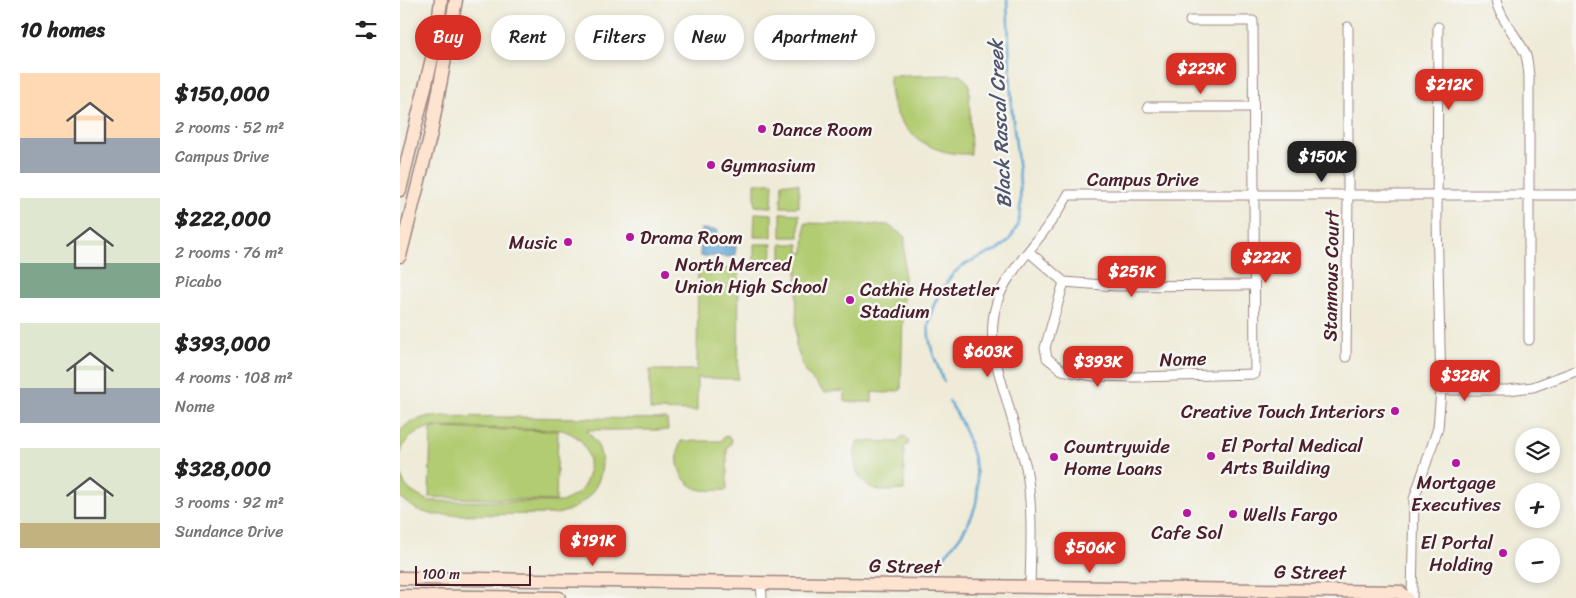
<!DOCTYPE html>
<meta charset="utf-8">
<style>
:root{--surface:#fff;--page:#f2f2f2;--text:#222;--muted:#767676;--accent:#d93025}
body{margin:0;font-family:Sriracha,sans-serif;background:var(--page);color:var(--text);height:100vh;display:flex;flex-direction:column;font-size:19px;white-space:nowrap}
*{box-sizing:border-box;margin:0}
p{font-size:16px;color:var(--muted)}
.icon{flex:none;width:28px;height:28px;fill:none;stroke:currentColor;stroke-width:2;stroke-linecap:round;stroke-linejoin:round}
.map{position:relative;flex:1;overflow:hidden}
.drawer{display:flex;flex-direction:column;background:var(--surface);width:400px}
.drawer>*{flex:none}
.banner{position:absolute;left:15px;top:15px;width:475px;height:45px;display:flex;gap:10px}
.controls{position:absolute;left:1115px;top:428px;display:grid;gap:10px}
.controls a{display:grid;place-items:center;width:45px;height:45px;border-radius:50%;background:var(--surface);box-shadow:0 2px 8px #0003;font-size:25px}
.scale{position:absolute;left:15px;bottom:12px;width:116px;box-sizing:border-box;padding-left:5px;border:2px solid #4a1f2b;border-top:0;font-size:14px;line-height:18px;white-space:nowrap;color:#4a1f2b;-webkit-text-stroke:4px #f6f6f2;paint-order:stroke}
.price{position:absolute;translate:-50% -42px;padding:0 11px;border-radius:10px;background:var(--accent);color:#fff;font-size:16px;line-height:32px;filter:drop-shadow(0 1px 2px #0008)}
.price::after{content:'';position:absolute;left:50%;top:30px;width:15px;height:11px;margin-left:-8px;background:inherit;clip-path:polygon(0 0,100% 0,50% 100%)}
.price.on{background:#222;color:#fff}
ul{padding:0;list-style:none}
li{display:flex;align-items:center;gap:15px;height:125px;padding:0 20px}
li span{display:grid;place-items:center;flex:none;width:140px;height:100px;border-radius:0px;color:#555}
li>.icon{margin-inline-start:auto}
span .icon{width:60px;height:60px;fill:#fffc;stroke-width:1}
li b{font-size:21px}
h2{display:flex;justify-content:space-between;align-items:center;height:60px;padding:0 20px;font-size:21px}
.chip{padding:0 18px;border-radius:22px;background:var(--surface);box-shadow:0 2px 8px #0003;font-size:18px;line-height:45px}
.chip.on{background:var(--accent);color:#fff}
main{display:flex;flex:1;min-height:0}
.map>svg:first-child{display:block}
.green{fill:#b2cc72;stroke:#7e764e}
.water{fill:#5aa3d1;stroke:#52617e}
.lines{fill:none;stroke-linecap:round;stroke-linejoin:round}
.stream{stroke:#5aa3d1;stroke-width:2.5}
.street-casing{stroke:#9c8582;stroke-width:11}
.secondary-casing{stroke:#9c8582;stroke-width:15}
.street{stroke:#fff;stroke-width:9}
.secondary{stroke:#fde4d1;stroke-width:12}
.poi-dot{fill:#b5179e;stroke:#f6f6f2;stroke-width:2}
.labels{text-anchor:middle;dominant-baseline:central;stroke-width:5;stroke-linejoin:round;paint-order:stroke}
.poi-label{font-size:19px;fill:#4a1f2b;stroke:#f6f6f2;text-anchor:start}
.street-label{font-size:19px;fill:#4a1f2b;stroke:#f6f6f2}
.water-label{font-size:20px;font-style:italic;fill:#50546d;stroke:#f6f6f2}
</style>
<main>
<section class="drawer">
<h2>10 homes<svg class="icon" aria-label="filters" viewBox="0 0 24 24"><path d="M4 7h16M4 17h16"/><circle cx="9" cy="7" r="2"/><circle cx="15" cy="17" r="2"/></svg></h2>
<ul>
<li><span style="background:linear-gradient(#ffd9b3 65%,#9aa5b1 0)"><svg class="icon" aria-label="home" viewBox="0 0 24 24"><path d="M3 11l9-7 9 7M6 9v11h12V9"/></svg></span><div><b>$150,000</b><p>2 rooms · 52 m²</p><p>Campus Drive</p></div></li>
<li><span style="background:linear-gradient(#dfe7d0 65%,#7fa58c 0)"><svg class="icon" aria-label="home" viewBox="0 0 24 24"><path d="M3 11l9-7 9 7M6 9v11h12V9"/></svg></span><div><b>$222,000</b><p>2 rooms · 76 m²</p><p>Picabo</p></div></li>
<li><span style="background:linear-gradient(#dfe7d0 65%,#9aa5b1 0)"><svg class="icon" aria-label="home" viewBox="0 0 24 24"><path d="M3 11l9-7 9 7M6 9v11h12V9"/></svg></span><div><b>$393,000</b><p>4 rooms · 108 m²</p><p>Nome</p></div></li>
<li><span style="background:linear-gradient(#dfe7d0 75%,#c2b280 0)"><svg class="icon" aria-label="home" viewBox="0 0 24 24"><path d="M3 11l9-7 9 7M6 9v11h12V9"/></svg></span><div><b>$328,000</b><p>3 rooms · 92 m²</p><p>Sundance Drive</p></div></li>
</ul>
</section>
<div class="map">
<svg width="1176" height="598" viewBox="0 0 1176 598">
<rect width="100%" height="100%" fill="#f6f6f2"/>
<filter id="ink" filterUnits="userSpaceOnUse"><feTurbulence type="fractalNoise" baseFrequency=".02" numOctaves="2"/><feDisplacementMap in="SourceGraphic" scale="10" xChannelSelector="R" yChannelSelector="G"/><feConvolveMatrix kernelMatrix="1 2 1 2 8 2 1 2 1" color-interpolation-filters="sRGB"/></filter>
<filter id="wash" filterUnits="userSpaceOnUse"><feTurbulence type="fractalNoise" baseFrequency=".0096" numOctaves="4" result="noise"/><feDisplacementMap in="SourceGraphic" scale="20" xChannelSelector="R" yChannelSelector="G"/><feGaussianBlur stdDeviation="1.12" result="paint"/><feColorMatrix in="noise" values="0 0 0 0 0 0 0 0 0 0 0 0 0 0 0 0 0 1.4 0 .05"/><feComposite in="paint" operator="in"/></filter>
<g filter="url(#wash)">
<rect width="100%" height="100%" fill="#efebd8"/>
<g class="green">
<path d="M561,75L569,83L571,154H570C524,156 487,124 490,76Z"/>
<path d="M355,183H373L372,207L355,206Z"/>
<path d="M382,183L399,184V207H381Z"/>
<path d="M355,213L372,214V237H354Z"/>
<path d="M381,213L399,214V237H381Z"/>
<path d="M405,223L488,225L505,237L501,390L486,393L472,392V402H445V391L424,392L405,372L396,346L397,267H381V244H399V253H404Z"/>
<path d="M354,244H372L371,267H354Z"/>
<path d="M298,268L339,269L338,379L297,378V411L250,410V370H297Z"/>
<path d="M29,416L267,419L268,430H187C189,434 194,438 196,442C214,474 188,509 156,514L34,515L17,510L0,497V473C4,489 15,495 30,501L162,502C167,499 175,496 179,492C193,477 192,455 180,440C175,435 168,432 162,430L30,427C14,433 5,438 0,455V431L10,422Z"/>
<path d="M31,428L158,431L156,501L29,497Z"/>
<path d="M325,436L329,437L332,441L330,445L327,447V490C319,490 310,491 302,490C279,485 273,460 281,441H321Z"/>
<path d="M505,436L509,442L508,445L504,447V490C496,490 487,492 479,490C456,486 450,460 458,441L498,442L501,437Z"/>
</g>
<path class="water" d="M301,229L318,230V245L336,246L335,257L300,256Z"/>
<g class="lines">
<g class="stream">
<path d="M544,382C529,344 519,326 543,288C549,277 557,268 569,262C592,250 604,254 616,228C627,205 614,138 612,110C610,74 609,37 607,0"/>
<path d="M532,573C545,553 564,536 573,513C586,481 568,429 549,401"/>
</g>
</g>
</g>
<g filter="url(#ink)">
<g class="lines">
<defs>
<g id="street">
<path d="M1096,0C1100,19 1116,35 1125,53C1128,60 1128,69 1129,76V340"/>
<path d="M748,107H853"/>
<path d="M629,252L664,282L716,286L854,285"/>
<path d="M664,282L645,348L647,358L662,370L693,376L737,377L855,374L853,21H790"/>
<path d="M946,357L948,195V27"/>
<path d="M1041,390H1108L1133,387L1176,371"/>
<path d="M361,583L362,598"/>
<path d="M630,587C631,547 633,506 626,467C620,445 613,423 607,401C594,357 581,318 610,276C629,248 652,225 668,195H1176"/>
<path d="M1012,598L1014,499L1038,428L1041,390L1037,219L1038,27"/>
</g>
<g id="secondary">
<path d="M0,190L35,46L41,0"/>
<path d="M0,256L31,133L56,0"/>
<path d="M0,578L1000,592L1007,598"/>
<path d="M0,596L159,598"/>
</g>
</defs>
<use href="#street" class="street-casing"/>
<use href="#secondary" class="secondary-casing"/>
<use href="#street" class="street"/>
<use href="#secondary" class="secondary"/>
</g>
</g>
<g class="poi-dot">
<circle cx="362" cy="129" r="5"/>
<circle cx="311" cy="165" r="5"/>
<circle cx="230" cy="237" r="5"/>
<circle cx="168" cy="242" r="5"/>
<circle cx="265" cy="275" r="5"/>
<circle cx="450" cy="300" r="5"/>
<circle cx="995" cy="411" r="5"/>
<circle cx="811" cy="456" r="5"/>
<circle cx="654" cy="457" r="5"/>
<circle cx="1056" cy="463" r="5"/>
<circle cx="787" cy="513" r="5"/>
<circle cx="833" cy="514" r="5"/>
<circle cx="1103" cy="553" r="5"/>
</g>
<g class="labels">
<g class="poi-label">
<text x="372" y="129">Dance Room</text>
<text x="321" y="165">Gymnasium</text>
<text x="240" y="237">Drama Room</text>
<text x="158" y="242" text-anchor="end">Music</text>
<text x="275" y="264">North Merced<tspan x="275" dy="22">Union High School</tspan></text>
<text x="460" y="289">Cathie Hostetler<tspan x="460" dy="22">Stadium</tspan></text>
<text x="985" y="411" text-anchor="end">Creative Touch Interiors</text>
<text x="821" y="445">El Portal Medical<tspan x="821" dy="22">Arts Building</tspan></text>
<text x="664" y="446">Countrywide<tspan x="664" dy="22">Home Loans</tspan></text>
<text x="1056" y="482" text-anchor="middle">Mortgage<tspan x="1056" dy="22">Executives</tspan></text>
<text x="843" y="514">Wells Fargo</text>
<text x="787" y="532" text-anchor="middle">Cafe Sol</text>
<text x="1093" y="542" text-anchor="end">El Portal<tspan x="1093" dy="22">Holding</tspan></text>
</g>
<g class="street-label">
<text x="743" y="179">Campus Drive</text>
<text transform="translate(931 276) rotate(-89)">Stannous Court</text>
<text transform="translate(783 359) rotate(-2)">Nome</text>
<text transform="translate(505 566) rotate(1)">G Street</text>
<text transform="translate(910 572) rotate(1)">G Street</text>
</g>
<g class="water-label">
<text transform="translate(600 124) rotate(-93)">Black Rascal Creek</text>
</g>
</g>
</svg>
<div class="controls">
<a><svg class="icon" aria-label="layers" viewBox="0 0 24 24"><path d="M12 4l9 5-9 5-9-5zM3 14l9 5 9-5"/></svg></a>
<a>+</a>
<a>−</a>
</div>
<div class="scale">100 m</div>
<b class="price" style="left:801px;top:95px">$223K</b>
<b class="price" style="left:1049px;top:111px">$212K</b>
<b class="price on" style="left:922px;top:183px">$150K</b>
<b class="price" style="left:866px;top:284px">$222K</b>
<b class="price" style="left:732px;top:298px">$251K</b>
<b class="price" style="left:588px;top:378px">$603K</b>
<b class="price" style="left:698px;top:388px">$393K</b>
<b class="price" style="left:1065px;top:402px">$328K</b>
<b class="price" style="left:193px;top:567px">$191K</b>
<b class="price" style="left:690px;top:574px">$506K</b>
<div class="banner">
<a class="chip on">Buy</a>
<a class="chip">Rent</a>
<a class="chip">Filters</a>
<a class="chip">New</a>
<a class="chip">Apartment</a>
</div>
</div>
</main>
